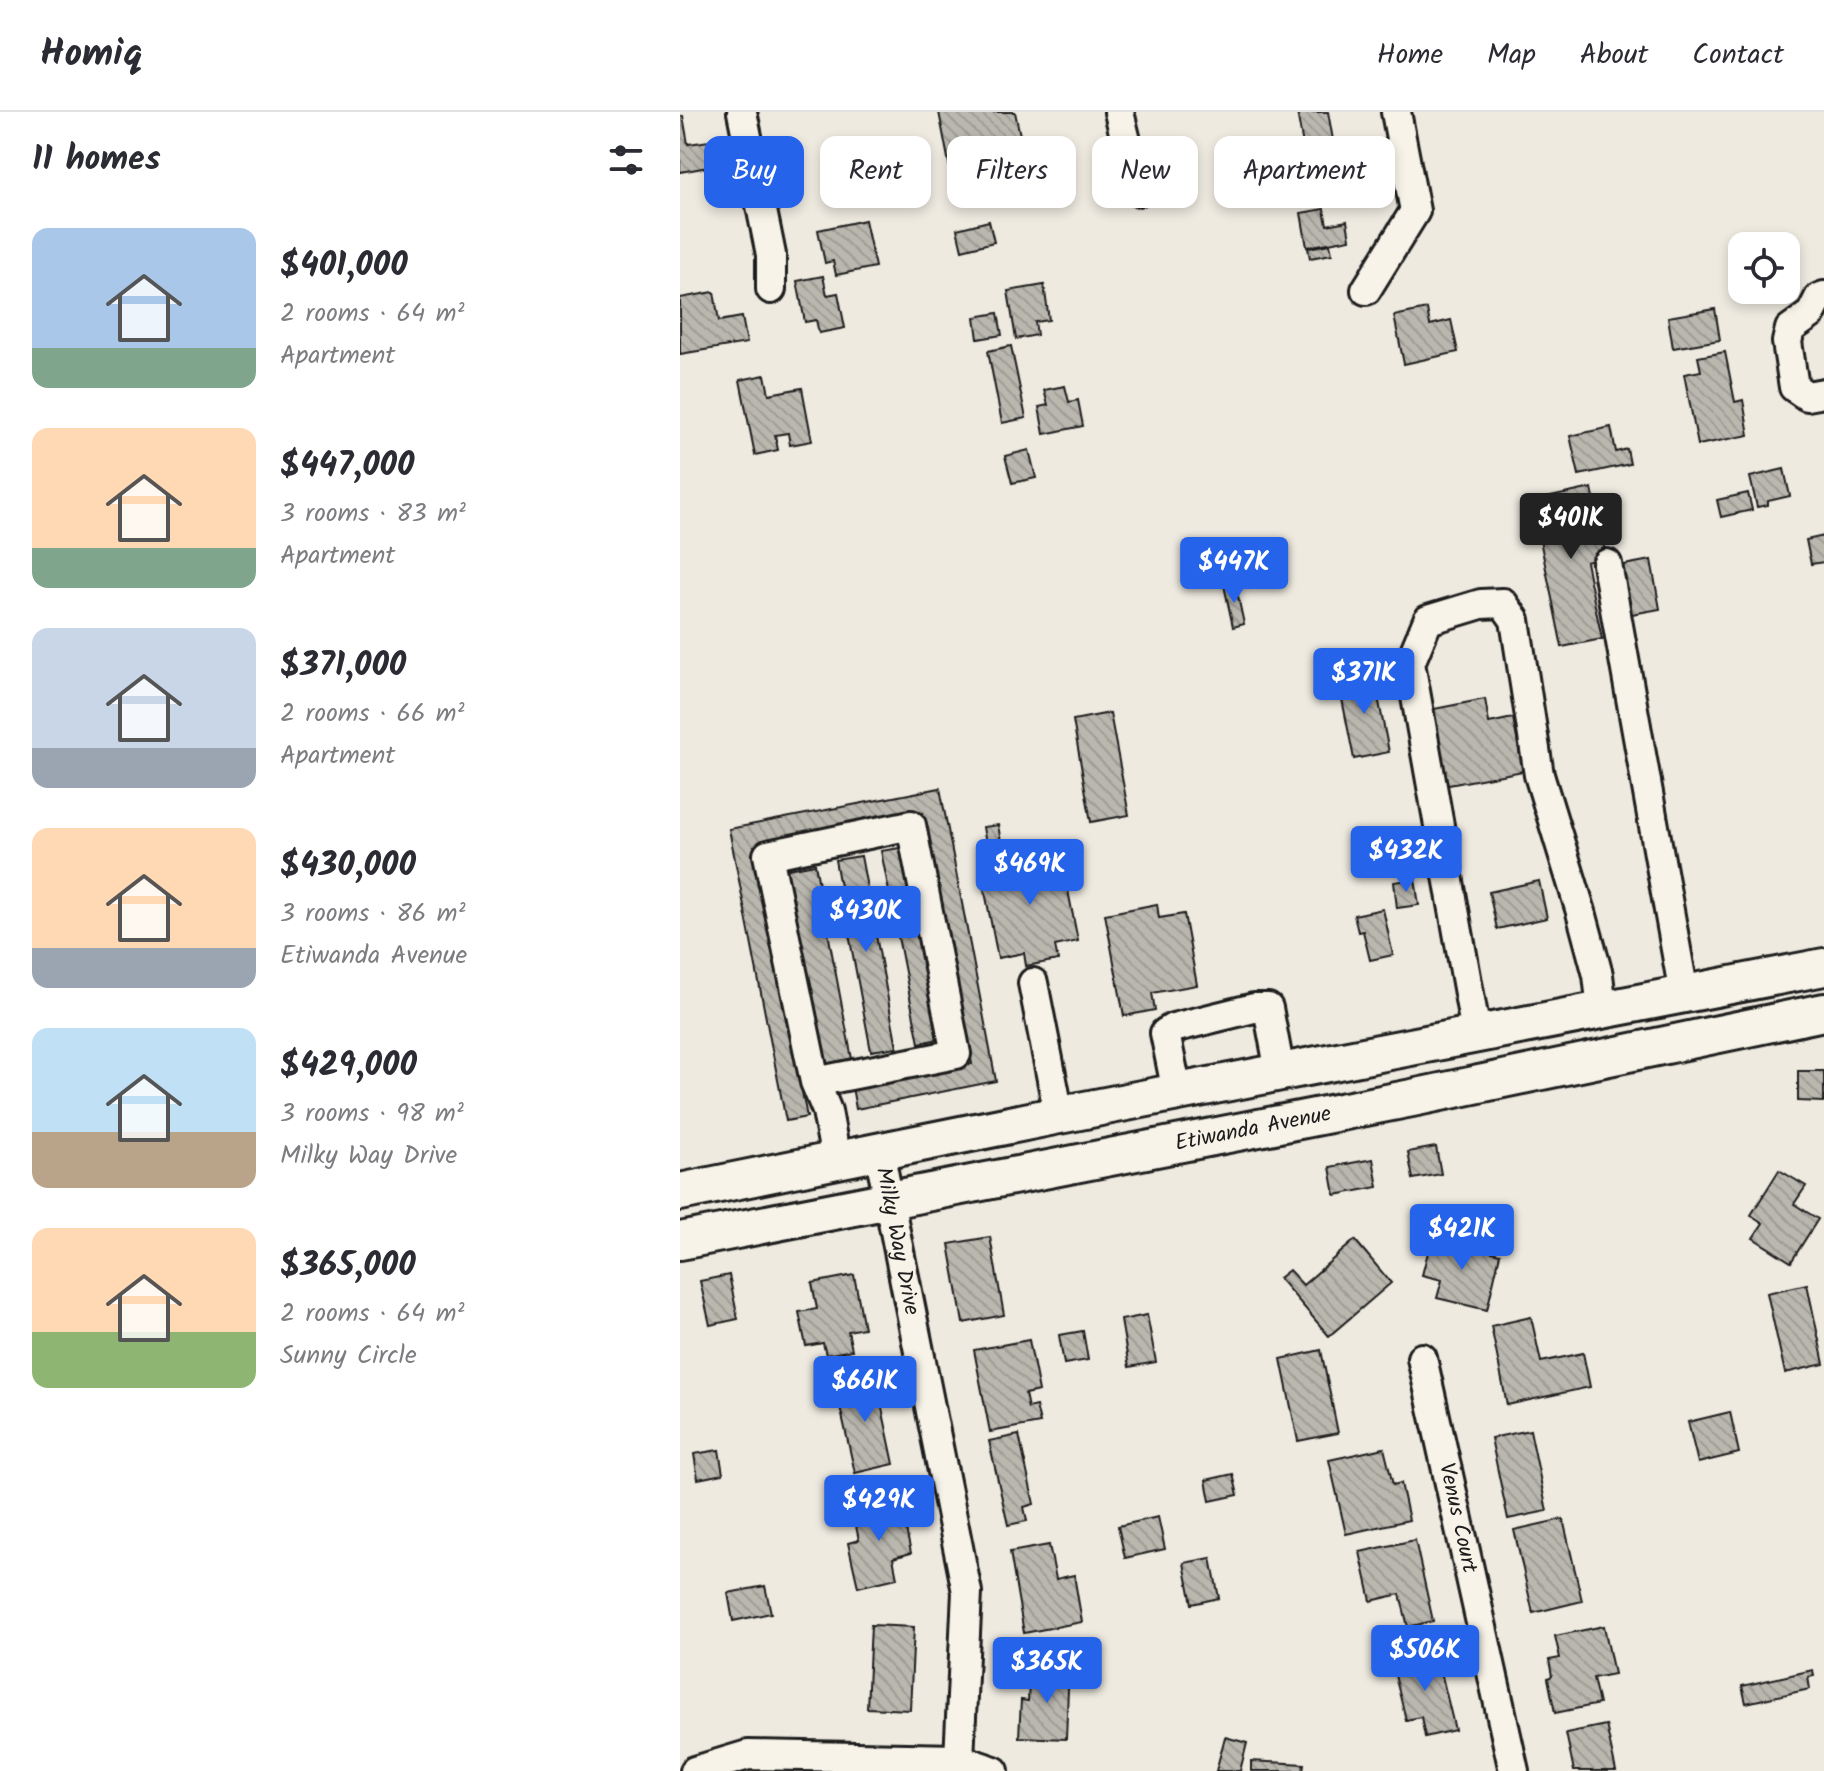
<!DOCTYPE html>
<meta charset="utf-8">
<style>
:root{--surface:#fff;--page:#f2f2f3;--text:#2b2b33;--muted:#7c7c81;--line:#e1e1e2;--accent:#2563eb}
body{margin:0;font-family:Kalam,sans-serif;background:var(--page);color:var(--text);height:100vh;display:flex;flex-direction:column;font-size:30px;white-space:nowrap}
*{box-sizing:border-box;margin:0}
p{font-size:26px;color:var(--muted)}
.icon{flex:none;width:44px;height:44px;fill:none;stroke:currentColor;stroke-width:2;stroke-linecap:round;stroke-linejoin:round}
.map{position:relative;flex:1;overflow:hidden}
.drawer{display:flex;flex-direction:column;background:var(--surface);width:680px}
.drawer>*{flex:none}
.banner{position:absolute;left:24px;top:24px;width:760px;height:72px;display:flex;gap:16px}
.buttons{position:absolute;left:1048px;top:120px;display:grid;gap:16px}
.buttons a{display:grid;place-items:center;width:72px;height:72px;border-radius:16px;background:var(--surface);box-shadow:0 4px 12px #0003;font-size:40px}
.price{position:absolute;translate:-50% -68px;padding:0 18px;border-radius:8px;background:var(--accent);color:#fff;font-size:26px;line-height:52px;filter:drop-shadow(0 2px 4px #0008)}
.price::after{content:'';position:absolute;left:50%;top:48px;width:24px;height:18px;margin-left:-12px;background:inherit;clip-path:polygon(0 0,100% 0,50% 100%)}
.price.active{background:#222;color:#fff}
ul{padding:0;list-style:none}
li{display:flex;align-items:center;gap:24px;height:200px;padding:0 32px}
li span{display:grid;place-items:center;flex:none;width:224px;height:160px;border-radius:16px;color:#555}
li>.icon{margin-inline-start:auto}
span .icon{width:96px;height:96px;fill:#fffc;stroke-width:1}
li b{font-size:34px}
h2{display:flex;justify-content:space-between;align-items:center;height:96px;padding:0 32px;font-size:34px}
.chip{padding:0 28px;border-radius:16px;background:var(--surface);box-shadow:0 4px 12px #0003;font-size:28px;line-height:72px}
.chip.active{background:var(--accent);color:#fff}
header{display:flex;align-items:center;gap:48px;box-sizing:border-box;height:112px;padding:0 40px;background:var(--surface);border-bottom:2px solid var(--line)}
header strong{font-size:38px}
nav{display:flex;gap:44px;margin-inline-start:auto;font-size:28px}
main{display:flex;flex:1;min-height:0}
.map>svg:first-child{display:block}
.building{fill:url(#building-back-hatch);stroke:#1c1c1c;stroke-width:2}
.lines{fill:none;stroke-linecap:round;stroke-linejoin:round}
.minor-casing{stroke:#1c1c1c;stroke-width:34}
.major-casing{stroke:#1c1c1c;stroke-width:42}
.minor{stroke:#f7f3e8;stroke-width:28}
.major{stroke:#f7f3e8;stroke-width:36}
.labels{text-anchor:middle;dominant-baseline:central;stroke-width:6;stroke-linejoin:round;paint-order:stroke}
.street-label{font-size:22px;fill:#1c1c1c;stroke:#f7f3e8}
</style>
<header>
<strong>Homiq</strong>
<nav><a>Home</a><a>Map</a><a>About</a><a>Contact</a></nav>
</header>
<main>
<section class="drawer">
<h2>11 homes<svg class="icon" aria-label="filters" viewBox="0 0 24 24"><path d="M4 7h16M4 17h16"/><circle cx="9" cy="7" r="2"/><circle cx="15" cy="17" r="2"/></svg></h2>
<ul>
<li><span style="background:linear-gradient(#a9c7e8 75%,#7fa58c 0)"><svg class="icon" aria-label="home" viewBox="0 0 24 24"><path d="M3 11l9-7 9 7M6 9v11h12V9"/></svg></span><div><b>$401,000</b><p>2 rooms · 64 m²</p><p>Apartment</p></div></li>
<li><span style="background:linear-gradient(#ffd9b3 75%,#7fa58c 0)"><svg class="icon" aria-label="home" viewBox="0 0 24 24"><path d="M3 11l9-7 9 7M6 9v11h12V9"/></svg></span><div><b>$447,000</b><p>3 rooms · 83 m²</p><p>Apartment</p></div></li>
<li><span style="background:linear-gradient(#c9d6e8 75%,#9aa5b1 0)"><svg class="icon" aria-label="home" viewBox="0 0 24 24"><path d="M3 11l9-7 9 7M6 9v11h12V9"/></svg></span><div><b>$371,000</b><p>2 rooms · 66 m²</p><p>Apartment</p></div></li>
<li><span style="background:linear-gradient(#ffd9b3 75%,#9aa5b1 0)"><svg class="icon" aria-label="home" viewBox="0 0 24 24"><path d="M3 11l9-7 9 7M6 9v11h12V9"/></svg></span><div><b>$430,000</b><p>3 rooms · 86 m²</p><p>Etiwanda Avenue</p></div></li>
<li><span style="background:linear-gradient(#bfe0f5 65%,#b9a48a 0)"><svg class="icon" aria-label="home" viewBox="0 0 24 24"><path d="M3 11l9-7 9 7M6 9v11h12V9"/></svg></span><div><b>$429,000</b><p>3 rooms · 98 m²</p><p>Milky Way Drive</p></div></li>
<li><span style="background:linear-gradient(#ffd9b3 65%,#8fb573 0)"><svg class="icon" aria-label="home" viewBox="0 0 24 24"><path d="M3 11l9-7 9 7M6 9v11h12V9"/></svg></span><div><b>$365,000</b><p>2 rooms · 64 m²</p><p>Sunny Circle</p></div></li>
</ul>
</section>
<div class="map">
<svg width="1144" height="1659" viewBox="0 0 1144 1659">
<defs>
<pattern id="building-back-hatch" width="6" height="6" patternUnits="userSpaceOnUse" patternTransform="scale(2)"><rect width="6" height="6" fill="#bab7af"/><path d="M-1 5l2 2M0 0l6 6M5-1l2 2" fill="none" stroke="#9f9d96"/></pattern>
</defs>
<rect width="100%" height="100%" fill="#eeeae0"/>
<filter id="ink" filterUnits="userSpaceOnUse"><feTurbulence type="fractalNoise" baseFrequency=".0125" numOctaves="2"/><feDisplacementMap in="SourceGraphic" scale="16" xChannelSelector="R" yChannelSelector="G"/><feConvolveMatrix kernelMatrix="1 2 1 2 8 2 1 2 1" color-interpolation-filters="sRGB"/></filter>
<g filter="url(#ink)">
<g class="building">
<path d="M259,0H335L344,42L330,45L329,41L297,48L299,56L271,62Z"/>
<path d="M617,0H648L653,28L623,33Z"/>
<path d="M0,4H3L8,32L29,29L34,54L0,60Z"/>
<path d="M630,51L638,86L621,90L613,54Z"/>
<path d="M644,97L647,113L667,109L670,127L627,135L621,101Z"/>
<path d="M185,108L195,155L156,163L153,149L145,151L138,118Z"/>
<path d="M309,109L314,130L282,138L277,117Z"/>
<path d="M650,132L652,142L630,146L628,136Z"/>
<path d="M143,164L147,183L158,181L165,216L139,221L136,208L125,210L117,169Z"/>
<path d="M364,173L369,208L355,210L357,223L336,227L328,179Z"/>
<path d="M34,180L39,209L62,205L67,231L0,242V186Z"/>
<path d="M747,197L750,213L771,208L778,240L724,252L714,204Z"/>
<path d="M1035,197L1040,228L993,236L988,205Z"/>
<path d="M318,201L322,223L298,227L295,205Z"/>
<path d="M331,234L346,306L322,311L308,239Z"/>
<path d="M1045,240L1055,290L1063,288L1069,323L1018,333L1004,262L1021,259L1018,245Z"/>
<path d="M85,263L89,282L122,276L132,329L110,333L108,321L95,323L98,338L75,343L60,268Z"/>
<path d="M385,274L389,290L398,288L403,314L364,322L359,295L368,293L364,278Z"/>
<path d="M931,315L936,340L947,337L950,352L899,363L890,324Z"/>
<path d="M349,338L356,366L332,371L325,344Z"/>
<path d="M1104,357L1110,384L1088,389V393L1077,395L1070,365Z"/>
<path d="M912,376L926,445L906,450L922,527L882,535L852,389Z"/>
<path d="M1068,381L1072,398L1041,405L1037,388Z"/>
<path d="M1144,424V450L1131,452L1126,428Z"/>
<path d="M971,448L980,497L946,503L933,455Z"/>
<path d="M555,471L564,512L553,515L544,473Z"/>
<path d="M693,560L709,640L674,647L658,567Z"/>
<path d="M805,587L809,611L833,606L843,659L758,675L744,599Z"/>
<path d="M430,601L449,703L411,710L393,608Z"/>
<path d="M260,676L316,969L176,997L172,975L292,952L243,701L74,734L127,1005L106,1009L49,717Z"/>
<path d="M318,713L322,736L307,738L303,715Z"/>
<path d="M226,735L264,926L239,931L201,739Z"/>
<path d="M380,738L398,829L375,834L378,848L346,854L344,841L318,846L300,754Z"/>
<path d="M181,744L217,935L191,939L155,748Z"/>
<path d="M135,752L172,947L140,953L103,758Z"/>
<path d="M735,767L739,793L717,796L714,770Z"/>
<path d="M859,769L867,806L817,817L809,780Z"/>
<path d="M477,792L479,806L504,802L517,873L472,881L475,898L444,904L425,802Z"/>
<path d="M703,797L713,843L690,848L683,819L678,820L674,803Z"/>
<path d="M1118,959H1144V990L1118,989Z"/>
<path d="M756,1035L761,1062L733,1067L728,1040Z"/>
<path d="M693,1047L698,1075L655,1083L650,1055Z"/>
<path d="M1099,1058L1126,1074L1114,1092L1138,1107L1111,1150L1073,1126L1083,1111L1071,1103Z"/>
<path d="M310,1125L324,1203L283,1211L269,1132Z"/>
<path d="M752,1125L820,1142L807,1198L757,1186L762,1168L742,1163Z"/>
<path d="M675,1128L711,1171L649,1224L599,1166L609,1158L623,1173Z"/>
<path d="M49,1163L58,1207L30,1213L20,1169Z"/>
<path d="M174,1163L184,1216L168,1219L172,1238L146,1243L143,1231L126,1234L119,1200L137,1197L132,1171Z"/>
<path d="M1127,1172L1144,1252L1105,1261L1087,1181Z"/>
<path d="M467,1203L476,1250L449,1255L441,1208Z"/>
<path d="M851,1205L861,1250L903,1241L910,1275L827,1293L811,1214Z"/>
<path d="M403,1219L408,1248L384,1252L379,1223Z"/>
<path d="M349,1228L359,1279L345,1282L348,1296L356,1294L360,1311L310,1320L294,1238Z"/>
<path d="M641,1238L658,1321L618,1329L601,1247Z"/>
<path d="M195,1263L214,1352L175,1361L155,1272Z"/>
<path d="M1050,1300L1059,1341L1018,1351L1008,1310Z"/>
<path d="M850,1318L867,1399L828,1407L811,1326Z"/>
<path d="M339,1323L354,1392L344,1395L347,1409L328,1413L309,1329Z"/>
<path d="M704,1336L713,1373L721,1371L729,1408L666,1422L649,1348Z"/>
<path d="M39,1338L43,1362L18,1367L14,1342Z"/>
<path d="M553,1362L558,1383L530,1389L526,1368Z"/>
<path d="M220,1389L231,1441L213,1446L217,1466L178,1475L168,1431L179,1428L173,1400Z"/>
<path d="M478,1405L485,1437L445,1446L438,1414Z"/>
<path d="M883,1407L902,1489L853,1501L834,1418Z"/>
<path d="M735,1428L753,1509L728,1515L720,1482L691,1489L680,1440Z"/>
<path d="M369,1433L376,1467L394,1463L402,1510L344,1521L330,1440Z"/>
<path d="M531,1446L539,1486L512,1492L504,1451Z"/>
<path d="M85,1474L91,1501L53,1509L48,1481Z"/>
<path d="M191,1513L234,1515L230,1598L187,1596Z"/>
<path d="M924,1514L934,1562L913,1566L919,1592L875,1601L868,1566L872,1564L869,1548L880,1546L875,1524Z"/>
<path d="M755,1535L775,1618L745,1625L741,1605L726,1608L714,1559L729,1556L726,1542Z"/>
<path d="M363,1551L389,1552L386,1627L339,1625L341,1588L348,1589L349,1571L362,1572Z"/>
<path d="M1133,1558L1134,1564L1128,1565L1130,1577L1066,1591L1062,1574Z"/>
<path d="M926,1613L936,1659H894L886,1621Z"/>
<path d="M545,1625L567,1631L560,1659H536Z"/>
<path d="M571,1649L624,1652L623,1659H571Z"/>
</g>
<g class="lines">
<defs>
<g id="minor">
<path d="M62,0L91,143V177"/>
<path d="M439,0L458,79"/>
<path d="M686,178L735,99L716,0"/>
<path d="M1144,184L1139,186L1131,202L1110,217L1107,230L1114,275L1127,284L1144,281"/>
<path d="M927,452L1004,882"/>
<path d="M353,871L379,1003"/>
<path d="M796,921L730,551L748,508L801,492L823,491L835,508L859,663L901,800L918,863L922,897"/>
<path d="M135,970L276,942L231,713L88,743L135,970L147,999L156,1048"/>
<path d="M497,980L485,921L493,916L574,896H588L600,960"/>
<path id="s1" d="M199,1039L287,1480L279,1647"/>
<path id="s2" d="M742,1246L834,1659"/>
<path d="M15,1659L68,1643L279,1647L314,1659"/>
</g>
<g id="major">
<path d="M0,1080L379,1003L1144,855"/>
<path id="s3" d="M0,1129L732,986L1144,900"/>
</g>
</defs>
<use href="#minor" class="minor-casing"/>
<use href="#major" class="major-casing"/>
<use href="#minor" class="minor"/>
<use href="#major" class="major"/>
</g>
</g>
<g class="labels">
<g class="street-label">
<text stroke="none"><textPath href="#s3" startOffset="584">Etiwanda Avenue</textPath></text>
<text stroke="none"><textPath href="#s1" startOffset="92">Milky Way Drive</textPath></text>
<text stroke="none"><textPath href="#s2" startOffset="164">Venus Court</textPath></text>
</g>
</g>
</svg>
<div class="buttons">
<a><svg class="icon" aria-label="locate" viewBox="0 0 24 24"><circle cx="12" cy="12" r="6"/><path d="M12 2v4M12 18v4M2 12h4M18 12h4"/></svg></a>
</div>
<b class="price active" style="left:891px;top:449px">$401K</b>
<b class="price" style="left:554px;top:493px">$447K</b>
<b class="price" style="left:684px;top:604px">$371K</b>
<b class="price" style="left:726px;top:782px">$432K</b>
<b class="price" style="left:350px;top:795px">$469K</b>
<b class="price" style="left:186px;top:842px">$430K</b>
<b class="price" style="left:782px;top:1160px">$421K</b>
<b class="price" style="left:185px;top:1312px">$661K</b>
<b class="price" style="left:199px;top:1431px">$429K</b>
<b class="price" style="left:745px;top:1581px">$506K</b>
<b class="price" style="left:367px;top:1593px">$365K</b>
<div class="banner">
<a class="chip active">Buy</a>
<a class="chip">Rent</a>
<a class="chip">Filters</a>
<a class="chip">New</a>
<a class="chip">Apartment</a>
</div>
</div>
</main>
